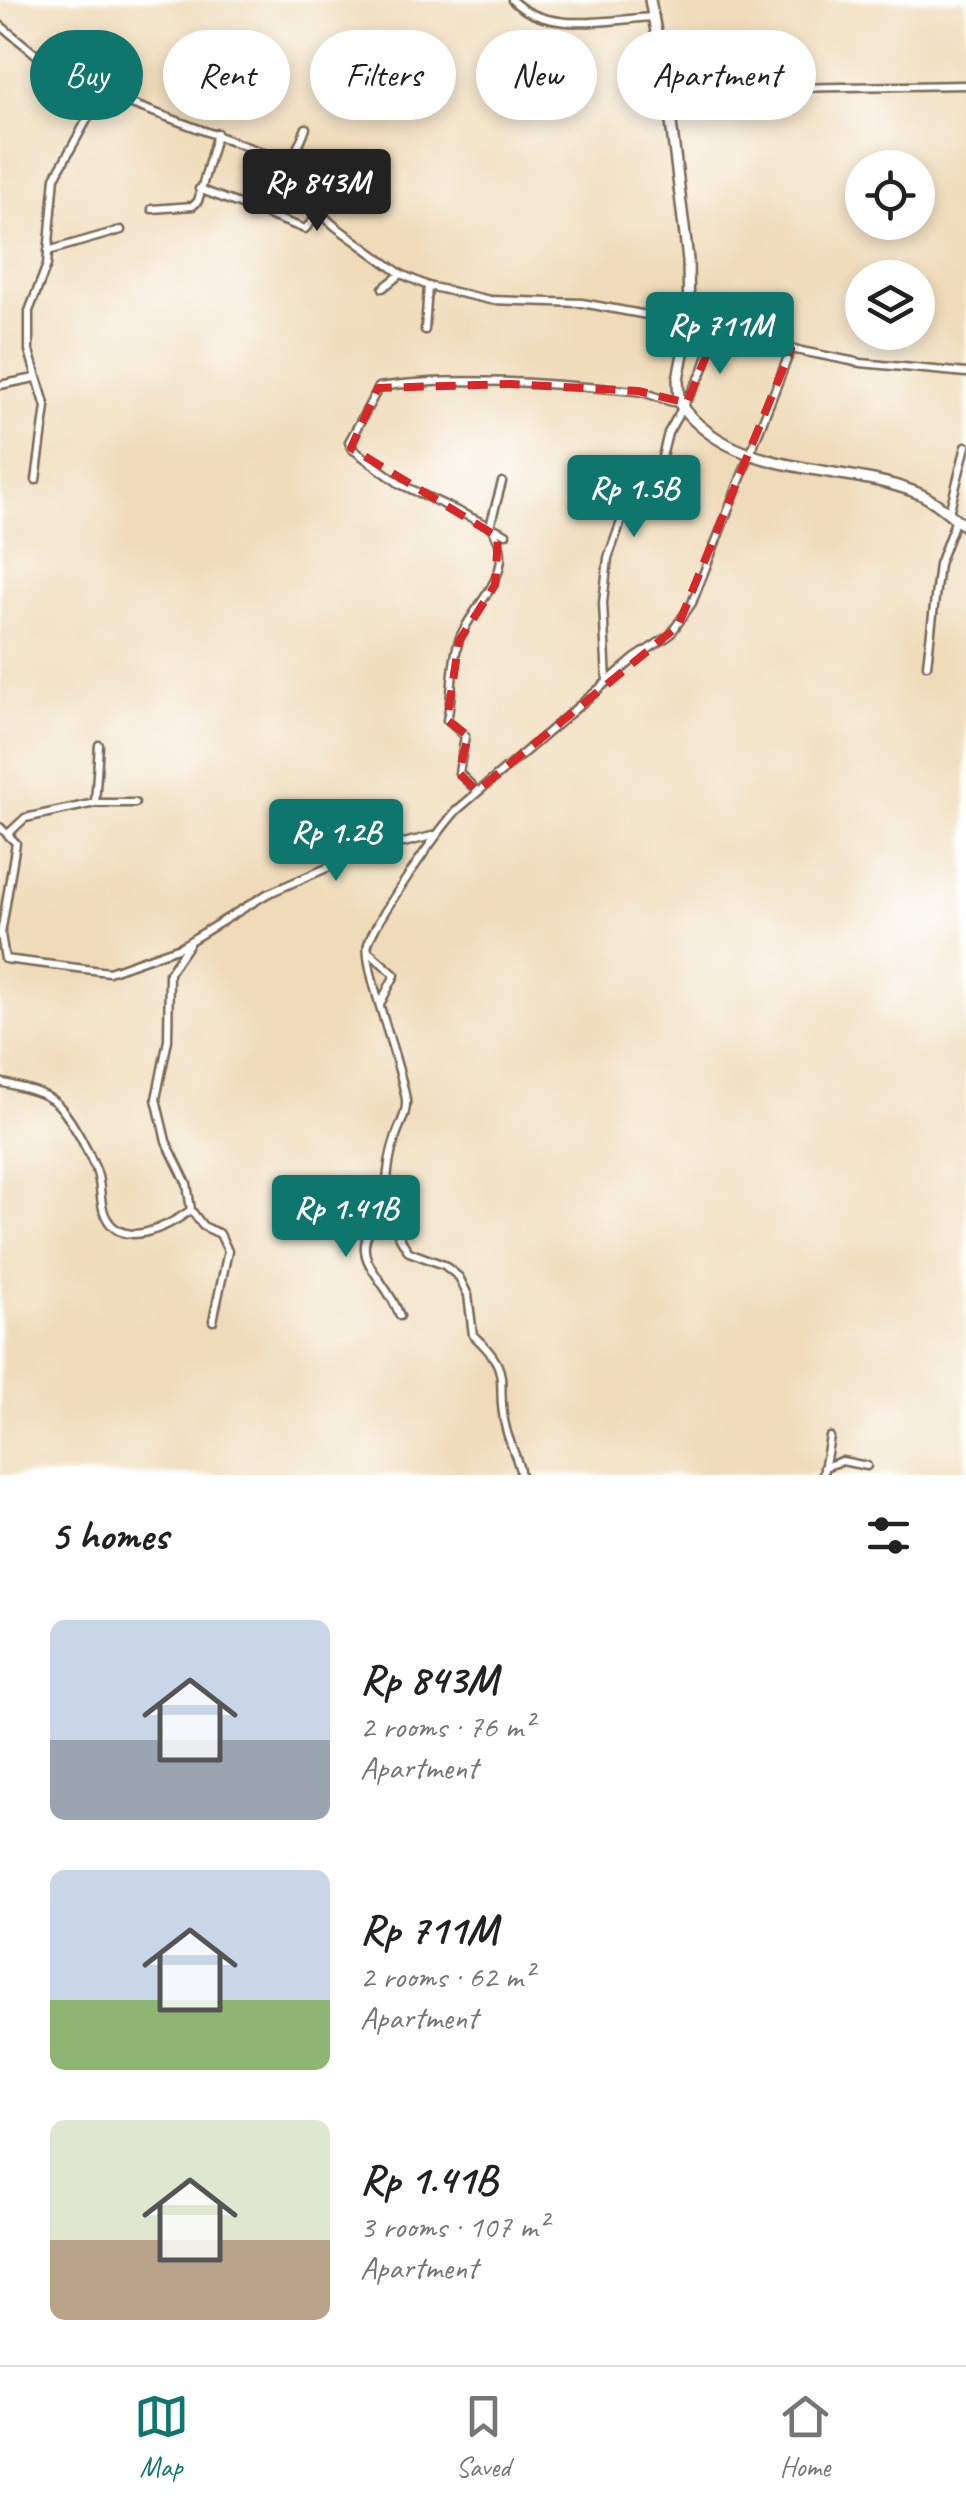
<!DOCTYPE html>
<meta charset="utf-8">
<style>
:root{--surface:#fff;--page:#f6f6f6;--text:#222;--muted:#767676;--line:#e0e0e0;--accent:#0f766e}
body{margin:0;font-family:Caveat,sans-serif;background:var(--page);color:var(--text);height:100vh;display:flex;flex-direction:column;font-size:38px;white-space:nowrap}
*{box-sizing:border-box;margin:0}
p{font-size:32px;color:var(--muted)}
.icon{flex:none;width:55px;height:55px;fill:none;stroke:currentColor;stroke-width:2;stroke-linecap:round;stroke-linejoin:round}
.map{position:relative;height:1475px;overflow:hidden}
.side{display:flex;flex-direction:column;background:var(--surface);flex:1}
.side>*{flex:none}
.hud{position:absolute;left:30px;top:30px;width:908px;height:90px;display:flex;gap:20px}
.buttons{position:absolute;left:845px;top:150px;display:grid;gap:20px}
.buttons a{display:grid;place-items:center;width:90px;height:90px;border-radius:50%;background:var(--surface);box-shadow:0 5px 15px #0003;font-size:50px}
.price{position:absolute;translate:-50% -85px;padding:0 22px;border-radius:10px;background:var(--accent);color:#fff;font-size:32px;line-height:65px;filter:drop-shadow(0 2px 5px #0008)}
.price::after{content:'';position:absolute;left:50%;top:60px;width:30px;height:22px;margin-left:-15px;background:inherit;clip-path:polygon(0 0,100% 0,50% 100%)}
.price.on{background:#222;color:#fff}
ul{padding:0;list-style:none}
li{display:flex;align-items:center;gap:30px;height:250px;padding:0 50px}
li span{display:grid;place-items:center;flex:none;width:280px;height:200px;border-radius:15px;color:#555}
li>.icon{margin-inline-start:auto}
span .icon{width:120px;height:120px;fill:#fffc;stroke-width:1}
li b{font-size:42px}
h2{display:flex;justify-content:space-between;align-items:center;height:120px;padding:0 50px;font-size:42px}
.pill{padding:0 35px;border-radius:45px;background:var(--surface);box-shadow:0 5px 15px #0003;font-size:35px;line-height:90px}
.pill.on{background:var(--accent);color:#fff}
.menu{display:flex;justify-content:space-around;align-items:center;height:140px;border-top:2px solid var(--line);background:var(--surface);font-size:28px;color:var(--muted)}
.menu a{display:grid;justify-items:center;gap:5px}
.menu .on{color:var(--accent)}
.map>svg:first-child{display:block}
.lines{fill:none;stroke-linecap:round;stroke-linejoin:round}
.street-casing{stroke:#7a6854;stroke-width:11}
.secondary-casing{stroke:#7a6854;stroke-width:14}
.street{stroke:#fff;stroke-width:6}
.secondary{stroke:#fff;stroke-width:9}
.marked{fill:none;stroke:#d62828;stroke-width:8;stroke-dasharray:20 12;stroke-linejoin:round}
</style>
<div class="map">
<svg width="966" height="1475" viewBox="0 0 966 1475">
<rect width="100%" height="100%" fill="#fff"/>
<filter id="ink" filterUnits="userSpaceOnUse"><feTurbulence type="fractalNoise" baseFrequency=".01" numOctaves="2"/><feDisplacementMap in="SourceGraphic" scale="20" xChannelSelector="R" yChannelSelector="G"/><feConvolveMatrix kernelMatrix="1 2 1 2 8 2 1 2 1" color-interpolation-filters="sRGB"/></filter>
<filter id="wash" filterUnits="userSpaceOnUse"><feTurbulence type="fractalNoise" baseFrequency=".0048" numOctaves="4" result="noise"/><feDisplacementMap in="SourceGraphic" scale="40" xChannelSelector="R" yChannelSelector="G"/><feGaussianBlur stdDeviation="2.25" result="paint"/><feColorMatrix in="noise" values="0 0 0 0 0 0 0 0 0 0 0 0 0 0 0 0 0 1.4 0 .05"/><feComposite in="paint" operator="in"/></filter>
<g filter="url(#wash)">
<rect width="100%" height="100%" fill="#efdbb9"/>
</g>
<g filter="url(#ink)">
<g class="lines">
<defs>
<g id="street">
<path d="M512,0C547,35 609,19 654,17"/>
<path d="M0,25L55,70L102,93L291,163L320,213L336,227L401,274L428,286L490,300L582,303L717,328L791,349L692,603L670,635L635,658L457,810C438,831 376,919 368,944C362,965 402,1067 406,1100C407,1114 400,1123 396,1136C382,1178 383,1216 409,1252L444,1265L459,1277L468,1295L473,1335C517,1375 493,1381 506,1429C510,1445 518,1459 521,1475"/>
<path d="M667,90L966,85"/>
<path d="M291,163L306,128"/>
<path d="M199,189L305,229L320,213"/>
<path d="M152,209L193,206L198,201L217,133"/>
<path d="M48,251L121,230"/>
<path d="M383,288L401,274"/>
<path d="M425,330L428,286"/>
<path d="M791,349L861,363L966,373"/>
<path d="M0,385L35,378"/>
<path d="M36,480L46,407L29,351V311L47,265L55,177L102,93"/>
<path d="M949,513L966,446"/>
<path d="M506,534L400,484L351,448L349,442L379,387C457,375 555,384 635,391C651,392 663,402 679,403"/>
<path d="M927,665L939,564L956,519"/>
<path d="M607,682L603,603L608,558L623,516L653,493L668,433L702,373L717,328"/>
<path d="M477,791L459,773L465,736L447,720C453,694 451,665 459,640C473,602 523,570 490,526L502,482"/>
<path d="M95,803H135"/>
<path d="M0,827L16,843L1,934L5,959L109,972L180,947L267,894L359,854L436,835"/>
<path d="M9,833L25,818L95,803L99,745"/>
<path d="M189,944L169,973L168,1040L156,1099L166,1141L187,1184L191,1210L203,1226L220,1234L228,1251L213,1321"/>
<path d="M369,952L395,975L381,1002"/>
<path d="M0,1082C21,1088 48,1091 62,1109C75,1126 88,1151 96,1170C102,1184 99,1202 105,1215C121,1252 169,1226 191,1210"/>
<path d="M387,1207C338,1258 383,1269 400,1316"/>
<path d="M824,1467L842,1461L867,1466"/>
<path d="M823,1475L830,1437"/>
</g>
<path id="secondary" d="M650,0L667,90L688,260L689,323L678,379L679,403C734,479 837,462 915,492C934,499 950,515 966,527"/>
</defs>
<use href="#street" class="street-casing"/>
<use href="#secondary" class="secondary-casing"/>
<use href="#street" class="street"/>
<use href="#secondary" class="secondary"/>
</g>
</g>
<path class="marked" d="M717,328L791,349L678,626L477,791L459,773L468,736L447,720L459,641L495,585L498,537L351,448L378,388L510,384L638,391L687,403Z"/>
</svg>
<div class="buttons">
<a><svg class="icon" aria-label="locate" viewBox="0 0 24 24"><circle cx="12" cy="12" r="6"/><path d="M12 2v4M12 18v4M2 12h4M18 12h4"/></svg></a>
<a><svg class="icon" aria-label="layers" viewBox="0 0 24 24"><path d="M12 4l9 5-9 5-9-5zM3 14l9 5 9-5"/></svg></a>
</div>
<b class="price on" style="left:317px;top:234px">Rp 843M</b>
<b class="price" style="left:720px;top:377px">Rp 711M</b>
<b class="price" style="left:634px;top:540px">Rp 1.5B</b>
<b class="price" style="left:336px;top:884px">Rp 1.2B</b>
<b class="price" style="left:346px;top:1260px">Rp 1.41B</b>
<div class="hud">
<a class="pill on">Buy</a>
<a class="pill">Rent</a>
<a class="pill">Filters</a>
<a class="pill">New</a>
<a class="pill">Apartment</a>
</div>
</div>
<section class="side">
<h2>5 homes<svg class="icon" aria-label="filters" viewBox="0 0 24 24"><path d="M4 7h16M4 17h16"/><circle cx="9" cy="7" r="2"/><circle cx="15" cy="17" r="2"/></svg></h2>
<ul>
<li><span style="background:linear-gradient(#c9d6e8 60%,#9aa5b1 0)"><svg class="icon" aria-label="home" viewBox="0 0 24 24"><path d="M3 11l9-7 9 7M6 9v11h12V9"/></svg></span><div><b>Rp 843M</b><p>2 rooms · 76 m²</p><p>Apartment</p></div></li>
<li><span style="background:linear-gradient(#c9d6e8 65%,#8fb573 0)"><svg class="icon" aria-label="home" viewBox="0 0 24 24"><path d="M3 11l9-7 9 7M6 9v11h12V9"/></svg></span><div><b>Rp 711M</b><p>2 rooms · 62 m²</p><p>Apartment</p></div></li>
<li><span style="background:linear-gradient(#dfe7d0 60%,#b9a48a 0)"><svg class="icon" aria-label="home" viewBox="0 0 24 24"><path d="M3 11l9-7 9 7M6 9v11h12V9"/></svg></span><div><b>Rp 1.41B</b><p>3 rooms · 107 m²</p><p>Apartment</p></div></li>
</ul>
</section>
<nav class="menu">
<a class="on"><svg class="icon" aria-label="map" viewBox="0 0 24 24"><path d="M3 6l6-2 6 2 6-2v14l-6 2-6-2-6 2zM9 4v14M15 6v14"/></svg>Map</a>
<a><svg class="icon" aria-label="saved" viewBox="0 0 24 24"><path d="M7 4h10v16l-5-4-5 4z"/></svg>Saved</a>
<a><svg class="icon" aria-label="home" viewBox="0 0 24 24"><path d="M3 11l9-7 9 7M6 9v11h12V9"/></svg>Home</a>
</nav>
